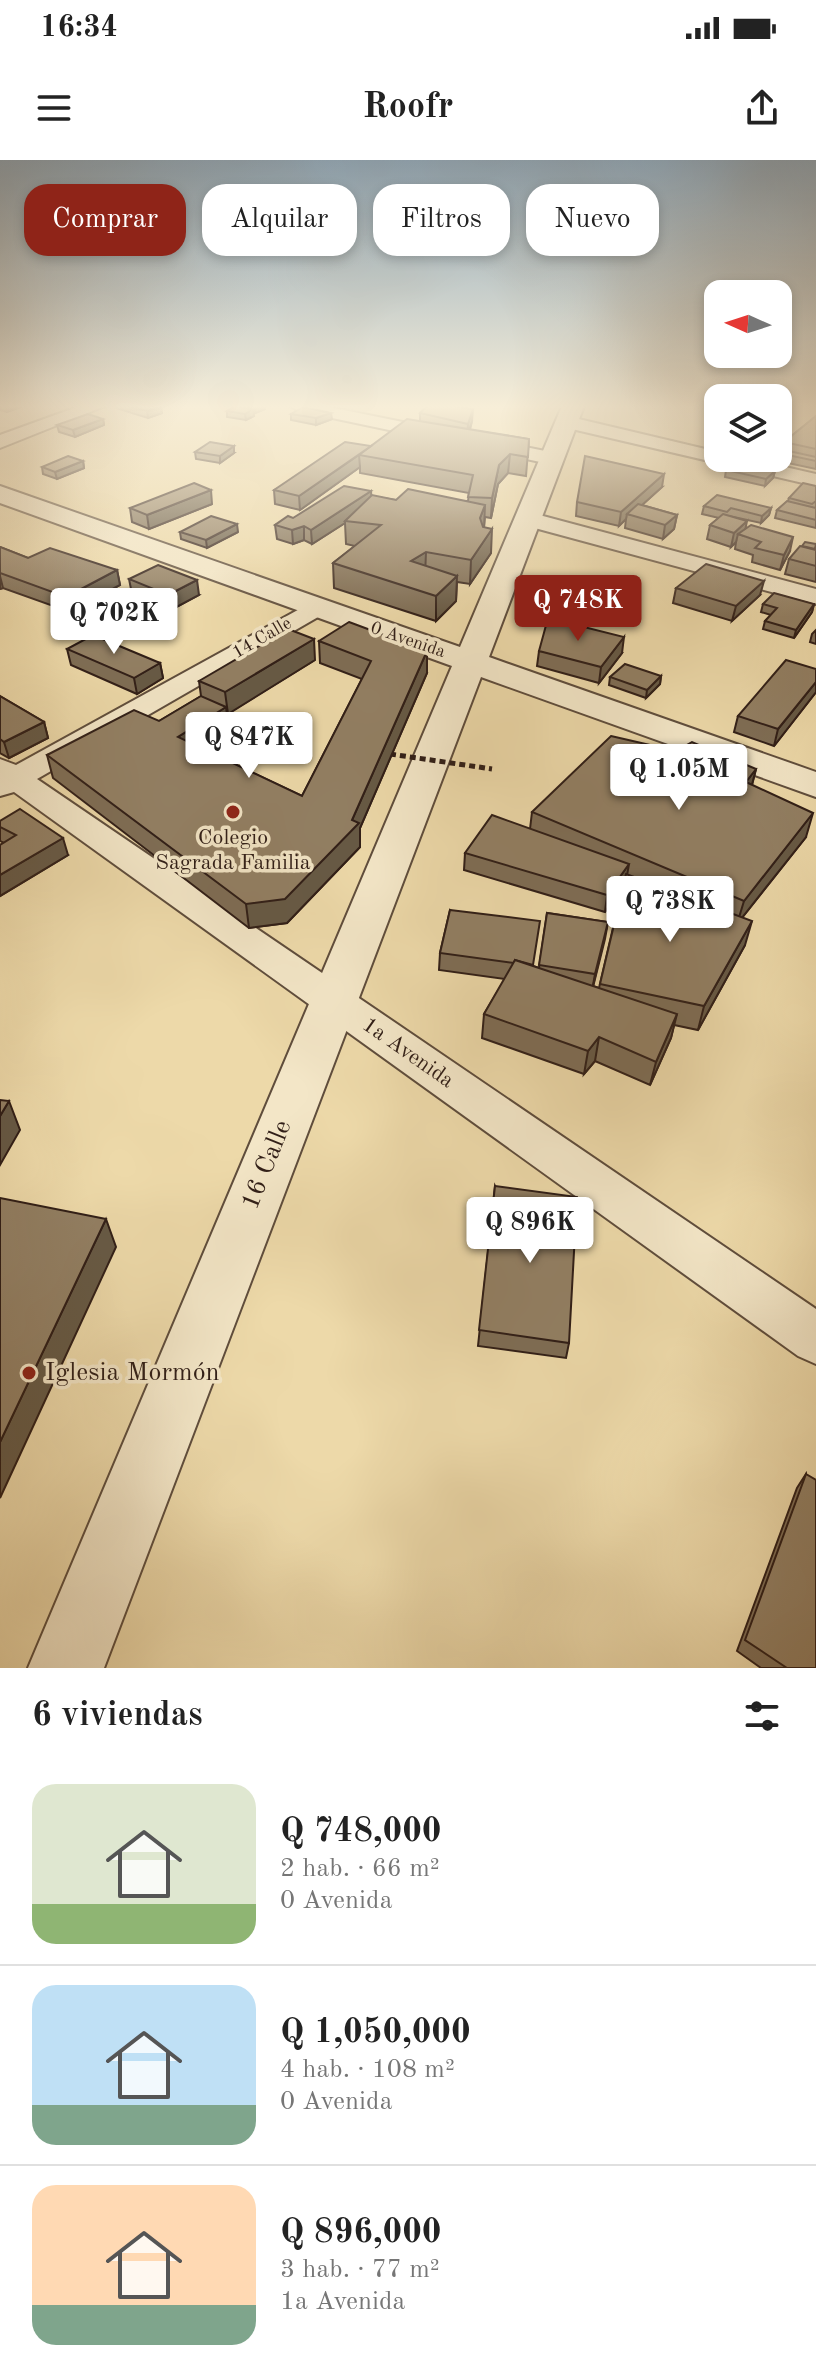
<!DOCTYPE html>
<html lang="es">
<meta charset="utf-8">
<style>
:root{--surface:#fff;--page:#f2f2f2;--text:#222;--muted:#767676;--line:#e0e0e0;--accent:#8f2418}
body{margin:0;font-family:"Old Standard TT",serif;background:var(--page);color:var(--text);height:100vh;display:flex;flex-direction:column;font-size:30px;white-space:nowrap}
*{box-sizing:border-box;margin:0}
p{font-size:26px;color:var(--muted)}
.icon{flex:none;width:44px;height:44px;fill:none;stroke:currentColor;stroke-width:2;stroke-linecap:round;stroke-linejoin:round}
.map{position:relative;height:1508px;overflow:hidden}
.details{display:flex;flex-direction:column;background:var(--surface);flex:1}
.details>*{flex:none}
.top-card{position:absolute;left:24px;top:24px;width:768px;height:72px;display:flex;gap:16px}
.needle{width:52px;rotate:273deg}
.fabs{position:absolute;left:704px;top:120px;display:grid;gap:16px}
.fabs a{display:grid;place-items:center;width:88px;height:88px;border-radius:16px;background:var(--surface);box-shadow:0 4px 12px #0003;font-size:40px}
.price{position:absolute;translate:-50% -68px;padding:0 18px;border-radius:8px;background:#fff;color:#222;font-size:26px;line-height:52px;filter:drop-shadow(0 2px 4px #0008)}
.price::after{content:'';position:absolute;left:50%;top:48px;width:24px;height:18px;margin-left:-12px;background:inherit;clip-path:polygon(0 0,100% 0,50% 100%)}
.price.on{background:var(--accent);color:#fff}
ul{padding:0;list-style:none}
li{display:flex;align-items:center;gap:24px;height:200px;padding:0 32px}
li+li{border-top:2px solid var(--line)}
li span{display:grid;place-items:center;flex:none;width:224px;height:160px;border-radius:24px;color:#555}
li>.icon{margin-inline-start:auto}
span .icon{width:96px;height:96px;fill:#fffc;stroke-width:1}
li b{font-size:34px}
h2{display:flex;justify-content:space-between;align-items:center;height:96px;padding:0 32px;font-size:34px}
.tag{padding:0 28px;border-radius:24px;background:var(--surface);box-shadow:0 4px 12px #0003;font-size:28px;line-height:72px}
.tag.on{background:var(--accent);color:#fff}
.status{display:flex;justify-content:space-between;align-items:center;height:56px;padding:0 40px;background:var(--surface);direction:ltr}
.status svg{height:22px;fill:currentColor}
header{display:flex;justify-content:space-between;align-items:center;height:104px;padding:0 32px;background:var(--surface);font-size:36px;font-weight:600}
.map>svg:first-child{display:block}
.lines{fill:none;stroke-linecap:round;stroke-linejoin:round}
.minor-casing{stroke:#5f4d3c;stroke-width:4}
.tertiary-casing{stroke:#5f4d3c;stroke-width:4}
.minor{fill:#f3e6c7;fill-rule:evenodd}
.tertiary{fill:#f3e6c7;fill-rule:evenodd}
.path-bridge{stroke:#301e17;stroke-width:5;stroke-dasharray:6 4;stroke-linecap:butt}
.wall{fill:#7e6d55;stroke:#301e17;stroke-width:2}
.shaded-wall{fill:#665945;stroke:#301e17;stroke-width:2}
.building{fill:#927f63;stroke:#301e17;stroke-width:2}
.poi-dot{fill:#8f2418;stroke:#f3e6c7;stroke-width:3}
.labels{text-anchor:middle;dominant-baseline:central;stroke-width:7;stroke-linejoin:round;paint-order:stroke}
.far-street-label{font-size:18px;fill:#301e17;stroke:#f3e6c7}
.poi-label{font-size:22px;fill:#301e17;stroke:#f3e6c7}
.street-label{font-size:22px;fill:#301e17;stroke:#f3e6c7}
.near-street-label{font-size:26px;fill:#301e17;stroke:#f3e6c7}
.near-poi-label{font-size:26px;fill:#301e17;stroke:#f3e6c7;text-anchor:start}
</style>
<div class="status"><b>16:34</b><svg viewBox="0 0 49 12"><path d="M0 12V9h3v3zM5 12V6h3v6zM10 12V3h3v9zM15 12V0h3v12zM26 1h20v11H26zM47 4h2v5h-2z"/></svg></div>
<header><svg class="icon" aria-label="menu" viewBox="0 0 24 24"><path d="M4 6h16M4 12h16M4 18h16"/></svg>Roofr<svg class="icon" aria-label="share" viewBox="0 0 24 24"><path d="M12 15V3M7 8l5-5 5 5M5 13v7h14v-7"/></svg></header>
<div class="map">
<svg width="816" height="1508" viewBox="0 0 816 1508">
<rect width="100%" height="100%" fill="#edd9a9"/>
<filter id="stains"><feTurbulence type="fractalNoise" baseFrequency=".0025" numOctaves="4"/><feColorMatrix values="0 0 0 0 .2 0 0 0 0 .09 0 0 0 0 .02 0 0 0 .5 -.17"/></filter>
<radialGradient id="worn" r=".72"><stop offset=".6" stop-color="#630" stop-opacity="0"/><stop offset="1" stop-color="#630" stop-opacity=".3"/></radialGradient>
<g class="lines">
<defs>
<g id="minor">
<path d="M80,246H105L0,288V275Z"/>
<path d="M290,246H324L550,292L560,298L550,304L299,251Z"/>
<path d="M566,256L718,292V298H746L816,314V326L559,266V258Z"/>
<path d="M528,352L816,429V444L520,364L517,359L520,354Z"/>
<path d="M316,440L325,443L329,448L325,453L37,619L816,1149V1204L798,1196L14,632L0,636V599L16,605Z"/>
</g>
<path id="tertiary" d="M562,246H584L489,497L816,612V637L481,517L104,1508H28L452,506L0,343V326L460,487Z"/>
</defs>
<use href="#minor" class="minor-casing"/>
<use href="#tertiary" class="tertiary-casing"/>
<use href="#minor" class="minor"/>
<use href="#tertiary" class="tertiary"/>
<path class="path-bridge" d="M390,594L492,609"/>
</g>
<g class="wall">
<path d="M0,246H23L7,252L0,250Z"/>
<path d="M116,246H160L162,253L148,258L116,248Z"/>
<path d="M238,246H265V249L255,253H253L254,256L246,260L227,257V251Z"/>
<path d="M713,246H718V259L710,257Z"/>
<path d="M420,253L472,261L470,270L529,279L526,316L508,313L498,324L491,358L485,357L484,367L491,393L470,424L457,422L456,441L436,461L334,428L333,403L355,386L346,384L345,363L312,384L304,380L293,384L277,379L275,365L371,331V336L396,340L468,341L469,333L360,313V307L300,350L275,344L274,330L371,286L420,261Z"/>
<path d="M291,254L332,259L316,265L291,260Z"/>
<path d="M816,256V309L774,300L775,298H778V291L782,290L784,282Z"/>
<path d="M103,259L104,265L75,277L59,272L57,265Z"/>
<path d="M195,292L234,293L220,303L196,299Z"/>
<path d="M83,301L84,308L57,319L43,314L42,307Z"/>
<path d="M726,310L775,311L773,318L765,326L725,317Z"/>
<path d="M816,326V347L815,348H816V368L775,358L777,350L788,341L789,338Z"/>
<path d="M662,327L642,345L677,355L674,369L663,379L625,368L626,359L619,366L576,356L577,342Z"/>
<path d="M212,344L149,369L132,362L130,348Z"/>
<path d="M704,346L771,348L769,355L761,363L729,356L745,369L790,391L780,410L752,402L753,395L735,389L736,382L731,387L707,379L710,365L719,358L702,354Z"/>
<path d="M180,372H238L207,388L181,379Z"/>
<path d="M816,384V422L785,414L789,399Z"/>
<path d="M0,387L28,398L117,410L120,425L70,452L3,428L0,429Z"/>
<path d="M129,419L199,435L171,450L132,434Z"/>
<path d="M676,428L760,435L732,461L673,443Z"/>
<path d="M763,444H814L812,452L794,478L763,469L765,461L771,455L761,452Z"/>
<path d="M816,470V484L810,482L812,474Z"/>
<path d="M319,481L427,513L360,668V687L287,763L249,768L53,618L47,595L159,561L201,536L199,521L315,500L227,554L229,569L200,588L302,636L362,519L320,503Z"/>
<path d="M67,489L160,503L163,518L137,534L71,505Z"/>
<path d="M539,491L622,493L599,523L537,506Z"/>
<path d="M816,509V532L774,586L734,572L738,556Z"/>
<path d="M661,516L660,524L646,538L609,525L610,517Z"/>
<path d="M0,536L44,562L48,578L9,598L0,593Z"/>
<path d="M756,609L752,625L806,677L742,758L745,785L698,870L674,865L671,878L650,925L595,901L584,914L482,878L484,854L505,819L439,810L440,793L450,750L533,806L539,808L547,753L608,762L593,826L599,828L623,725L605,752L464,710L465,693L530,669L532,652Z"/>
<path d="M0,661L68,695L0,736V685L4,683L0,681Z"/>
<path d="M495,1026L569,1183L566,1198L478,1186Z"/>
<path d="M806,1314L816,1508H761L737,1491L797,1328Z"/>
</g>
<g class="shaded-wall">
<path d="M6,246H23L7,252Z"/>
<path d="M161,246L162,253L148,258L147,251Z"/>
<path d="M257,246H265V249L255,253V247Z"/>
<path d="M253,249L254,256L246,260L245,254Z"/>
<path d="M473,249L472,261L467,276L468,264Z"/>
<path d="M331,253L332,259L316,265V258Z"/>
<path d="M103,259L104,265L75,277L73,270Z"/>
<path d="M234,286V293L220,303V296Z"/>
<path d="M510,294L508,313L498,324L491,358L492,338L499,305Z"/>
<path d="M359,295L360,307L300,350L299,336Z"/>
<path d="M83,301L84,308L57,319L55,312Z"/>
<path d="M775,311L773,318L765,326L766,319Z"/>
<path d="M664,314L662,327L631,355L627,354L626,359L619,366L621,352Z"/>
<path d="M211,330L212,344L149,369L147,355Z"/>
<path d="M371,331L372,345L345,361V363L312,384L311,370Z"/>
<path d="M485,345L484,369L479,382L480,358Z"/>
<path d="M771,348L769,355L761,363L762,356Z"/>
<path d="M677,355L674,369L663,379L665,365Z"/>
<path d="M747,361L744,376L738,374L736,382L731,387L734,373Z"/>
<path d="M237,364L238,372L207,388L206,380Z"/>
<path d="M304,366V380L293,384L292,370Z"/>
<path d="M492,369L491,393L470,424L471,400Z"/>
<path d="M793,377L790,391L780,410L784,395Z"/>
<path d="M426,392L425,417L411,401Z"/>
<path d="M117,410L120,425L70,452L66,437Z"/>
<path d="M0,416L3,428L0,429Z"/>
<path d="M457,416L456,441L436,461V436Z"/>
<path d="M197,420L199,435L171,450L168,435Z"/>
<path d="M764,421L760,435L732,461L736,446Z"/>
<path d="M814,444L812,452L794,478L796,470Z"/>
<path d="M624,477L622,493L599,523L601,507Z"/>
<path d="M314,479L315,500L228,554L225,532Z"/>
<path d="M427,491V513L360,668V687L287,763L249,768L246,744L352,660Z"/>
<path d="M160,503L163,518L137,534L134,518Z"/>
<path d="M661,516L660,524L646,538L647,530Z"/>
<path d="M816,522V532L774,586L778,569Z"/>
<path d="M226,547L229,569L182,600L178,577Z"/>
<path d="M44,562L48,578L9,598L4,582Z"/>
<path d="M756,609L750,632L746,622Z"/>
<path d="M813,653L806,677L737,764L744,741Z"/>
<path d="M63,678L68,695L0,736V715Z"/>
<path d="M629,704L626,721L605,752L607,735Z"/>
<path d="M752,761L745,785L698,870L704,846Z"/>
<path d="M608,762L605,779L592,831L595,814Z"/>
<path d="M677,854L671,878L650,925L656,902Z"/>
<path d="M599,877L595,901L584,914L588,891Z"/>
<path d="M9,941L20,970L0,1005V956Z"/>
<path d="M106,1059L116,1087L0,1338V1282Z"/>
</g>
<g class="building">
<path d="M128,246H161L147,251Z"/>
<path d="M235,246L253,249L245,254L227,251Z"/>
<path d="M427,246H452L473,249L468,264L420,253Z"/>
<path d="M303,247L331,253L316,258L291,254Z"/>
<path d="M88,254L103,259L73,270L57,265Z"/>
<path d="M816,256V289L784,282Z"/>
<path d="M407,259L529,279L528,297L510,294L499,305L492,338L468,337L473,315L359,295Z"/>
<path d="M210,282L234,286L220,296L195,292Z"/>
<path d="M345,282L371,286L299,336L274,330Z"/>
<path d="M780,289L816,297V301L778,293V291Z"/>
<path d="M68,296L83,301L55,312L42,307Z"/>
<path d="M585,296L664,314L621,352L577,342Z"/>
<path d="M735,302L775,311L766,319L726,310Z"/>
<path d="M194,323L211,330L147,355L130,348Z"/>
<path d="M803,323L816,326V341L812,344L789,338Z"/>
<path d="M344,326L371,331L311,370L304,366L292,370L275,365L288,356L293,358Z"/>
<path d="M408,329L485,345L480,358L483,367L492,369L471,400L426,392L411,401L457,416L436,436L333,403L381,365L345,361L372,335L396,340Z"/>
<path d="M717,335L771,348L762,356L731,348L727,352L704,346Z"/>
<path d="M787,341L816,348V360L777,350Z"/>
<path d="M638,344L677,355L665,365L627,354Z"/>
<path d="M723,354L747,361L734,373L710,365Z"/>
<path d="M211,356L237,364L206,380L180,372Z"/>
<path d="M751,365L793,377L784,395L755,388L761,382L738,374Z"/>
<path d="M805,382L816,384L815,389L802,386Z"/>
<path d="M800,386L816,390V406L789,399Z"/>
<path d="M0,387L28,398L50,388L117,410L66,437L0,413Z"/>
<path d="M706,404L764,421L736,446L676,428Z"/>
<path d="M158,405L197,420L168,435L129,419Z"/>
<path d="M774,433L814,444L796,470L765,461L777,448L763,444Z"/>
<path d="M548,458L624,477L601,507L539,491Z"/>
<path d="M349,462L427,491L352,660L359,663L285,739L246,744L47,595L134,550L159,561L201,536L226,547L178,577L302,636L371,501L319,481Z"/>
<path d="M288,469L314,479L225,532L199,521Z"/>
<path d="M93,475L160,503L134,518L67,489Z"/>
<path d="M786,500L816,509V522L778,569L738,556Z"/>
<path d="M625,504L661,516L647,530L610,517Z"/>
<path d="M0,536L44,562L4,582L0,579Z"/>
<path d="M611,576L676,591L692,582L756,609L746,622L813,653L744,741L532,652Z"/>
<path d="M20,649L63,678L0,715V685L16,675L0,667V661Z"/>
<path d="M492,655L629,704L607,735L465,693Z"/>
<path d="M626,714L752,761L704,846L600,824Z"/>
<path d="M450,750L540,761L533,805L515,800L514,803L440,793Z"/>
<path d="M547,753L608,762L595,814L539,805Z"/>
<path d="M515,800L677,854L656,902L599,877L588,891L484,854Z"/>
<path d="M0,940L9,941L0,956Z"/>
<path d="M495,1026L577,1037L569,1183L479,1170Z"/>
<path d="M0,1038L106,1059L0,1282Z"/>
<path d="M806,1314L816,1320V1508H787L745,1480Z"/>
</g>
<linearGradient id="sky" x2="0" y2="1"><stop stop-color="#90a9bb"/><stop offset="0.54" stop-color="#f7eed8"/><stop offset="1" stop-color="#f7eed8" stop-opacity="0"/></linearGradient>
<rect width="816" height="457" fill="url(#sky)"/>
<g class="poi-dot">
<circle cx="233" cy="652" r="8"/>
<circle cx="29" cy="1213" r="8"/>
</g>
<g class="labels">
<g class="far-street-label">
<text transform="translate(262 478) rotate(-30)">14 Calle</text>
<text transform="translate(408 480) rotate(19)">0 Avenida</text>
</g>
<g class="poi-label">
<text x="233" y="678">Colegio<tspan x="233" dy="25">Sagrada Familia</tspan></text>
</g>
<g class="street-label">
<text transform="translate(408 893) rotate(35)">1a Avenida</text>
</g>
<g class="near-street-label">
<text transform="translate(267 1005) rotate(-68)">16 Calle</text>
</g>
<g class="near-poi-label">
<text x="45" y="1213">Iglesia Mormón</text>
</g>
</g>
<rect width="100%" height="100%" filter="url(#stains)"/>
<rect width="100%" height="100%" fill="url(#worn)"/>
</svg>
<div class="fabs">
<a><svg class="needle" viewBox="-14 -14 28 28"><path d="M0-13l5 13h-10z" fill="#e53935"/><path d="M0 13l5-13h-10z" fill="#767676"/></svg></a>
<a><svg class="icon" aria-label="layers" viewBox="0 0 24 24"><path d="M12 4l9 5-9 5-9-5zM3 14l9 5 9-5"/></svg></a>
</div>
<b class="price on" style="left:578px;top:483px">Q 748K</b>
<b class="price" style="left:114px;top:496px">Q 702K</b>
<b class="price" style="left:249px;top:620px">Q 847K</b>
<b class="price" style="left:679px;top:652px">Q 1.05M</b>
<b class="price" style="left:670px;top:784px">Q 738K</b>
<b class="price" style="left:530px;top:1105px">Q 896K</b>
<div class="top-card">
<a class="tag on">Comprar</a>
<a class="tag">Alquilar</a>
<a class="tag">Filtros</a>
<a class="tag">Nuevo</a>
</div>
</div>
<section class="details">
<h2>6 viviendas<svg class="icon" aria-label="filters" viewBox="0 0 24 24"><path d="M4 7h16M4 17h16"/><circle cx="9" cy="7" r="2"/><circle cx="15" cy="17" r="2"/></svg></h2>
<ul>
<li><span style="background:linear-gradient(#dfe7d0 75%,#8fb573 0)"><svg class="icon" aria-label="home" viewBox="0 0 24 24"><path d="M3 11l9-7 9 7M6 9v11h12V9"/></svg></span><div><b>Q 748,000</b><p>2 hab. · 66 m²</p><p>0 Avenida</p></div></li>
<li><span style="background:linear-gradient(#bfe0f5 75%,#7fa58c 0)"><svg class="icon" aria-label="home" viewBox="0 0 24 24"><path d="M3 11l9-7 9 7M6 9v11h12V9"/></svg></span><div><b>Q 1,050,000</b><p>4 hab. · 108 m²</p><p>0 Avenida</p></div></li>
<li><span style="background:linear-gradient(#ffd9b3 75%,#7fa58c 0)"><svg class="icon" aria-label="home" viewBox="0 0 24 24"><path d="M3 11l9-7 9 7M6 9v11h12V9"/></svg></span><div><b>Q 896,000</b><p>3 hab. · 77 m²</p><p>1a Avenida</p></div></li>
</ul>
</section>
